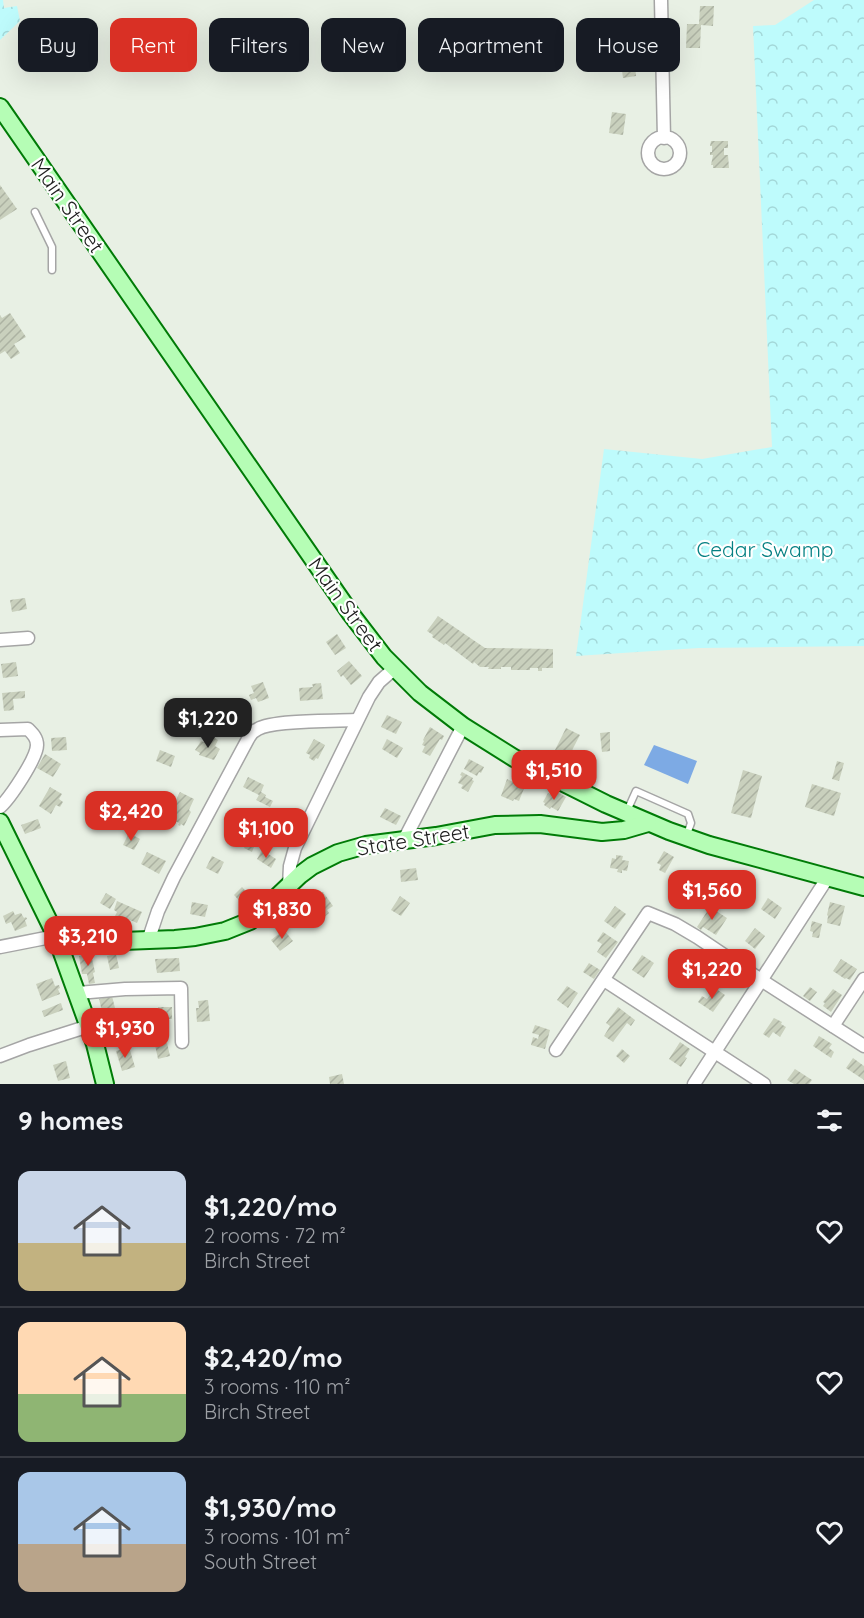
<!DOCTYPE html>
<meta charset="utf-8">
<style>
:root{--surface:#171b24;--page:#242831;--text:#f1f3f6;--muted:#9ea1a6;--line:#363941;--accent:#d93025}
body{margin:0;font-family:Quicksand,sans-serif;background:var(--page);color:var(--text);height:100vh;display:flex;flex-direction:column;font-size:22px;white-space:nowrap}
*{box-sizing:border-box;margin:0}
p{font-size:20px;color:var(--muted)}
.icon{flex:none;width:33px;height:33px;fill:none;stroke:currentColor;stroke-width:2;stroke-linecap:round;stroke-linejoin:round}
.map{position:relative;height:1084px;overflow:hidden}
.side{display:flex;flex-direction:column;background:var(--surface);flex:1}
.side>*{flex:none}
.guide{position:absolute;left:18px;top:18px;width:828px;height:54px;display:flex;gap:12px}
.price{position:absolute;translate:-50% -51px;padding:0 14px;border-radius:12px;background:var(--accent);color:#fff;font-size:20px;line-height:39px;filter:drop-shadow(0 2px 3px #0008)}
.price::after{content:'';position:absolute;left:50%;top:36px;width:18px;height:14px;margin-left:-9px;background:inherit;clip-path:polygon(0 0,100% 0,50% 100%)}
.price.selected{background:#222;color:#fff}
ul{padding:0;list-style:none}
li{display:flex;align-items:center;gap:18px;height:150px;padding:0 18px}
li+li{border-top:2px solid var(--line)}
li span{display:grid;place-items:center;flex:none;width:168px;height:120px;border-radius:12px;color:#555}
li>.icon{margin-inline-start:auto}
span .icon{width:72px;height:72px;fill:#fffc;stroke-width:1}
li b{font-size:26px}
h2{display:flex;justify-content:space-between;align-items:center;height:72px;padding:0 18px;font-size:26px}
.tag{padding:0 21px;border-radius:12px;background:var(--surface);box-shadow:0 6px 24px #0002;font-size:21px;line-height:54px}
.tag.selected{background:var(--accent);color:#fff}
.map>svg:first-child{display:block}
.park{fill:url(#park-crowns)}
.pitch{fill:#7daae4}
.building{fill:url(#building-hatch)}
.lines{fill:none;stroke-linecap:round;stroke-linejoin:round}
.lane-casing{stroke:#a5a5a5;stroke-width:9}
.street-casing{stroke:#a5a5a5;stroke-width:15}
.secondary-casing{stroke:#007b07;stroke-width:20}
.lane{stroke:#fff;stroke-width:6}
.street{stroke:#fff;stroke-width:12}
.secondary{stroke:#b5fdb5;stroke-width:16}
.labels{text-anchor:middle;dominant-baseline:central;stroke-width:4.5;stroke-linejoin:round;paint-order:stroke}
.street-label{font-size:21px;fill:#1e1e1e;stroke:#fff}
.park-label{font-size:21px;fill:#058083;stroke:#fff}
</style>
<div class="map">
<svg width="864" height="1084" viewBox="0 0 864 1084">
<defs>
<pattern id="park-crowns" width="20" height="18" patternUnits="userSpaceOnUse" patternTransform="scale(1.5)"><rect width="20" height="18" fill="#befbfc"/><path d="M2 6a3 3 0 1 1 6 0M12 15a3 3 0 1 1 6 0" fill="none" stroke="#a3d7d8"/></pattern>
<pattern id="building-hatch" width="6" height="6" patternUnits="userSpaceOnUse" patternTransform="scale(1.5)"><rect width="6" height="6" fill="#c9d0bd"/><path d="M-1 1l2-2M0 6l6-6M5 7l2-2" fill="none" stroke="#acb2a2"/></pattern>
</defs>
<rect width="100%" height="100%" fill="#e8f0e4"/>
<g class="park">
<path d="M0,0H3L4,8L17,6L20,21L0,40Z"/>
<path d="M814,0H864V646L699,648L576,656L604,449L702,459L772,447L753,26L775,25Z"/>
</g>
<path class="pitch" d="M654,745L697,761L688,784L644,765Z"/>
<g class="building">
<path d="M700,6H714L713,26L701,25L700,48H686L687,24H699Z"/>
<path d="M634,54L636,76L623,78L620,56Z"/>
<path d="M612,112L626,114L623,135L609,133Z"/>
<path d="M711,141H728V148H724V155H728L729,168H713V165H711L713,155H710V152H712V146H710Z"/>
<path d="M0,185L17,209L0,220Z"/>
<path d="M10,313L26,337L14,344L20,353L11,359L5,351L0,354V315L2,318Z"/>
<path d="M25,598L27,609L12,612L10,600Z"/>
<path d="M438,616L485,648L553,649V668H542V671H538V668H530V670H511V667H501V669H488L489,667H480L474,662L473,664L445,643L444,645L432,637L433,635L427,631Z"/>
<path d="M337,634L346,648L335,655L326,642Z"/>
<path d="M349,661L362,676L351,685L343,675L341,677L337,671Z"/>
<path d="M16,662L18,676L3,678L1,664Z"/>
<path d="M263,682L269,698L258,702L256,698L251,700L249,695L254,693L251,686Z"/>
<path d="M321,683L323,699L300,701L299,688L313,687L312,684Z"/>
<path d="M25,691V698L13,699L14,710L4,711L2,693Z"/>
<path d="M387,715L402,722L396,734L381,727Z"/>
<path d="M430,727L444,736L442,740L440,739L430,756L422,752L425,746L422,745L424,741L423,740Z"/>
<path d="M566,728L580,735L569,756L555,750Z"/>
<path d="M610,732V751L602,752L600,733Z"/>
<path d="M66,737L67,750L52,751L51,738Z"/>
<path d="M207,737L212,740L213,737L218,740L215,746L220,749L214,760L199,755L200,753L195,750L201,741L204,742Z"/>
<path d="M314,739L325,745L318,759L316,758L314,761L309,758L310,755L306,753Z"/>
<path d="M387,739L403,748L397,758L382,749Z"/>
<path d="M160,750L175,756L171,767L156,761Z"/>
<path d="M45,754L61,764L53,777L37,768Z"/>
<path d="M469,759L484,767L481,773L479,772L477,776L464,769Z"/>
<path d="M837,761L844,763L839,781L832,779Z"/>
<path d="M743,770L762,776L751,818L731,813Z"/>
<path d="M462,772L473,778L472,780L474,781L468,792L461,788L463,785L458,783L462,776L460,775Z"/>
<path d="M248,777L264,785L261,792L266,795L265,797L273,801L270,807L256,800L259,795L243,787Z"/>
<path d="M515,777L527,781L519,801L514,799L513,801L501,796L507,779L513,782Z"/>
<path d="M812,784L841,793L834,816L805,807Z"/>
<path d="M50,787L62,794L59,799L63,802L60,807L56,805L51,814L39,806Z"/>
<path d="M555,791L566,797L558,811L551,807L550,809L544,805L545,803L543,802L548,793L552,795Z"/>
<path d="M180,792L194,799L189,810L191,812L184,826L181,824L180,826L178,825L179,823L175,821L174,823L172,822L173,820L172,819L176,810L172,807Z"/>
<path d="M385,808L401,816L396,825L380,817Z"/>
<path d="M38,819L41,828L25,834L21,825Z"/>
<path d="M129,833L140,839L134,850L123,845Z"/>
<path d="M250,836L257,839L252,852L244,848Z"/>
<path d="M262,850L276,859L271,868L257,859Z"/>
<path d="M664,851L674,857L665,873L659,870L661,865L657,863Z"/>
<path d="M147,852L166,861L159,874L141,864Z"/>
<path d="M616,855L623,856L622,860L629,861L627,871L622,870V873L617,872L618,869L610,868L612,858L616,859Z"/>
<path d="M212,856L224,862L218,874L206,868Z"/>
<path d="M416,868L418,880L401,882L400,870Z"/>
<path d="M242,887L254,900L246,908L234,895Z"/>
<path d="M323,892L333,906L327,910L329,913L322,919L318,914L320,913L311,901Z"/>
<path d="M106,893L116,899L110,909L100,903Z"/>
<path d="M400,896L410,903L401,916L391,910Z"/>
<path d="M768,898L782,908L775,919L761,909Z"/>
<path d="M117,901L142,912L137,923L125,918L124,920L115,916L117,912L114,910Z"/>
<path d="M192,902L208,905L205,917L190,914Z"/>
<path d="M830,902L845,906L840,926L827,923L828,916L827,915Z"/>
<path d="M615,906L626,914L615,929L604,921Z"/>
<path d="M710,907L727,918L716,935L703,927L701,930L697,927Z"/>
<path d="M13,911L15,915L21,913L24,918L26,917L27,919L25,920L27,926L15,931L11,922L6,924L3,916Z"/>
<path d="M812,921L822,924L819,938L812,937L813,932L810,931Z"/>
<path d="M755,928L765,936L755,949L745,941Z"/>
<path d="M284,930L293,941L280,951L271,940Z"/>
<path d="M603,932L618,942L606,958L597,952L602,944L597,941Z"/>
<path d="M91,954L95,972L93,973L95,983L89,984L87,974H82L79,956Z"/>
<path d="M116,954L119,968L110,970L107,956Z"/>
<path d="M642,955L654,963L644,978L632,970Z"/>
<path d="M179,958L180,971L157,973L155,959Z"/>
<path d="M841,959L857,969L850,980L846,978L845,979L833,971Z"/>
<path d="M589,963L600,970L594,979L583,972Z"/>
<path d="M52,978L55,986L59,985L60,988L58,989L60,994L42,1001L36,984Z"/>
<path d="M567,986L578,993L568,1008L557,1000Z"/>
<path d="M810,987L817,992L810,1001L803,996Z"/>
<path d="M715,988L725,995L713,1012L698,1002L702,996L707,999Z"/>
<path d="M833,989L842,995L831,1012L823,1006L825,1003L823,1002Z"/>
<path d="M112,996L115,1008L102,1011L99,999Z"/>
<path d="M208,1000L210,1021L197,1022L196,1008H199L198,1001Z"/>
<path d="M61,1003L63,1010L44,1017L42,1011Z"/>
<path d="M158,1007H172V1019H157Z"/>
<path d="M618,1007L635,1020L631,1026L627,1023L613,1042L604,1036L610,1026L606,1023Z"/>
<path d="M132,1013L135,1027L113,1033L111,1025L107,1026L106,1020Z"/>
<path d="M774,1018L782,1022L781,1024L786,1027L780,1037L773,1032L769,1038L763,1034Z"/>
<path d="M535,1025L550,1030L545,1049L531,1045L533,1037L538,1039L539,1035L532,1033Z"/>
<path d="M819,1036L832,1044L829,1048L834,1052L831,1058L813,1046Z"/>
<path d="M680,1042L690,1049L685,1057L687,1058L681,1067L669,1059Z"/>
<path d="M167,1043L170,1056L158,1059L155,1045Z"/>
<path d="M129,1047L135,1067L122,1071L116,1051Z"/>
<path d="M622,1049L630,1056L624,1063L616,1056Z"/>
<path d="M853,1058L864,1066V1080L846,1068Z"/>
<path d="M66,1061L70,1078L58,1081L53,1065Z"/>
<path d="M795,1069L812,1080L809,1084H794L787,1080Z"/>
<path d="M342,1074L344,1084H330L329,1077Z"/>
</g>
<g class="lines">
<defs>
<g id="lane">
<path d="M35,212L52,247V270"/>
<path d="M627,811L636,791L688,814L691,823L686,837"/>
</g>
<g id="street">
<path d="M661,0L664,138"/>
<circle cx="664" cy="153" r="16"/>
<path d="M0,640L28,638"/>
<path d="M0,730L28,729C33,734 37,738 37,745C37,758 10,798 0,807"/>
<path d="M404,840L463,726"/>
<path d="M289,885L290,866L295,848L369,697L379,682L395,668"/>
<path d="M148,941L158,911L174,877L248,739C250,735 253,731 258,729C272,720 337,721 357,720"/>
<path d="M0,947L56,936"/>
<path d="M604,980L764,1084"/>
<path d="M78,993L125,989L181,988L182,1042"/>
<path d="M833,1026L864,979"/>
<path d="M556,1050L648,913L675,924L697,937L761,980L864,1046"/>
<path d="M0,1056L29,1045L89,1026"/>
<path d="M694,1084L828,877"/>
</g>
<g id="secondary">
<path d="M0,107L351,614L384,657L420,693L463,726L514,758L606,804L669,831L709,845L864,887"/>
<path d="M0,822L56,936L95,1044L105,1084"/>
<path d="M59,944L74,940L123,941L175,939L195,937L225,931L250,921L260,913L300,875L312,866L338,853L366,845L436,836L495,825L540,824L602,832L624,830L648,823"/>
</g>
</defs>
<use href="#lane" class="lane-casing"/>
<use href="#street" class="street-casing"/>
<use href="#secondary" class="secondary-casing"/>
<use href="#lane" class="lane"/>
<use href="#street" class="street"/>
<use href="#secondary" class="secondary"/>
</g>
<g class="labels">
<g class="street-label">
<text transform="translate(68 205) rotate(55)">Main Street</text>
<text transform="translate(346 604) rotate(54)">Main Street</text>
<text transform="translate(413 839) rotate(-9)">State Street</text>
</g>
<g class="park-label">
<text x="765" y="549">Cedar Swamp</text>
</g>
</g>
</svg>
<b class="price selected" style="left:208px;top:749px">$1,220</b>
<b class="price" style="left:554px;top:801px">$1,510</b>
<b class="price" style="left:131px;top:842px">$2,420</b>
<b class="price" style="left:266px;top:859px">$1,100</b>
<b class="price" style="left:712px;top:921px">$1,560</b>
<b class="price" style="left:282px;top:940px">$1,830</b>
<b class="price" style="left:88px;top:967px">$3,210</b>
<b class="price" style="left:712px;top:1000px">$1,220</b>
<b class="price" style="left:125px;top:1059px">$1,930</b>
<div class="guide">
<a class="tag">Buy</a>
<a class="tag selected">Rent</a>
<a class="tag">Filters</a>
<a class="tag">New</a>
<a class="tag">Apartment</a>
<a class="tag">House</a>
</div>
</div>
<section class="side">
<h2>9 homes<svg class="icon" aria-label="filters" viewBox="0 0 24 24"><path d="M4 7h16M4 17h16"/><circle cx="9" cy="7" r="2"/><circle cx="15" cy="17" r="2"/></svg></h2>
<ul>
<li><span style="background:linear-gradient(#c9d6e8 60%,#c2b280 0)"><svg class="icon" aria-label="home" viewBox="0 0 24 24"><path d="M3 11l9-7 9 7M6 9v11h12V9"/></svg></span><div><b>$1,220/mo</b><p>2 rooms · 72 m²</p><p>Birch Street</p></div><svg class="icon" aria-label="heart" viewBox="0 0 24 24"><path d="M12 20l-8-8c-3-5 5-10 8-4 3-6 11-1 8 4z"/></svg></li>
<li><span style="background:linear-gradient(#ffd9b3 60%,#8fb573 0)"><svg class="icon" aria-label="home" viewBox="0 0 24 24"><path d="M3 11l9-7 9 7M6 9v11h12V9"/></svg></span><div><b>$2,420/mo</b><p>3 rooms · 110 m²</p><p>Birch Street</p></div><svg class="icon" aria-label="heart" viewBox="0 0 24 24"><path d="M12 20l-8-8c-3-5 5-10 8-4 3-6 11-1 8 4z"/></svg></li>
<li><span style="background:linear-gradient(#a9c7e8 60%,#b9a48a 0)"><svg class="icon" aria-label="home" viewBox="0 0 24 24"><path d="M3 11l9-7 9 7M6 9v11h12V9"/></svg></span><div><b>$1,930/mo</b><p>3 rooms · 101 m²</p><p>South Street</p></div><svg class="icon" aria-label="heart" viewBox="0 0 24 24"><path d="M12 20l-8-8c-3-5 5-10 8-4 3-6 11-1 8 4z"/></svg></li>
</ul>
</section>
